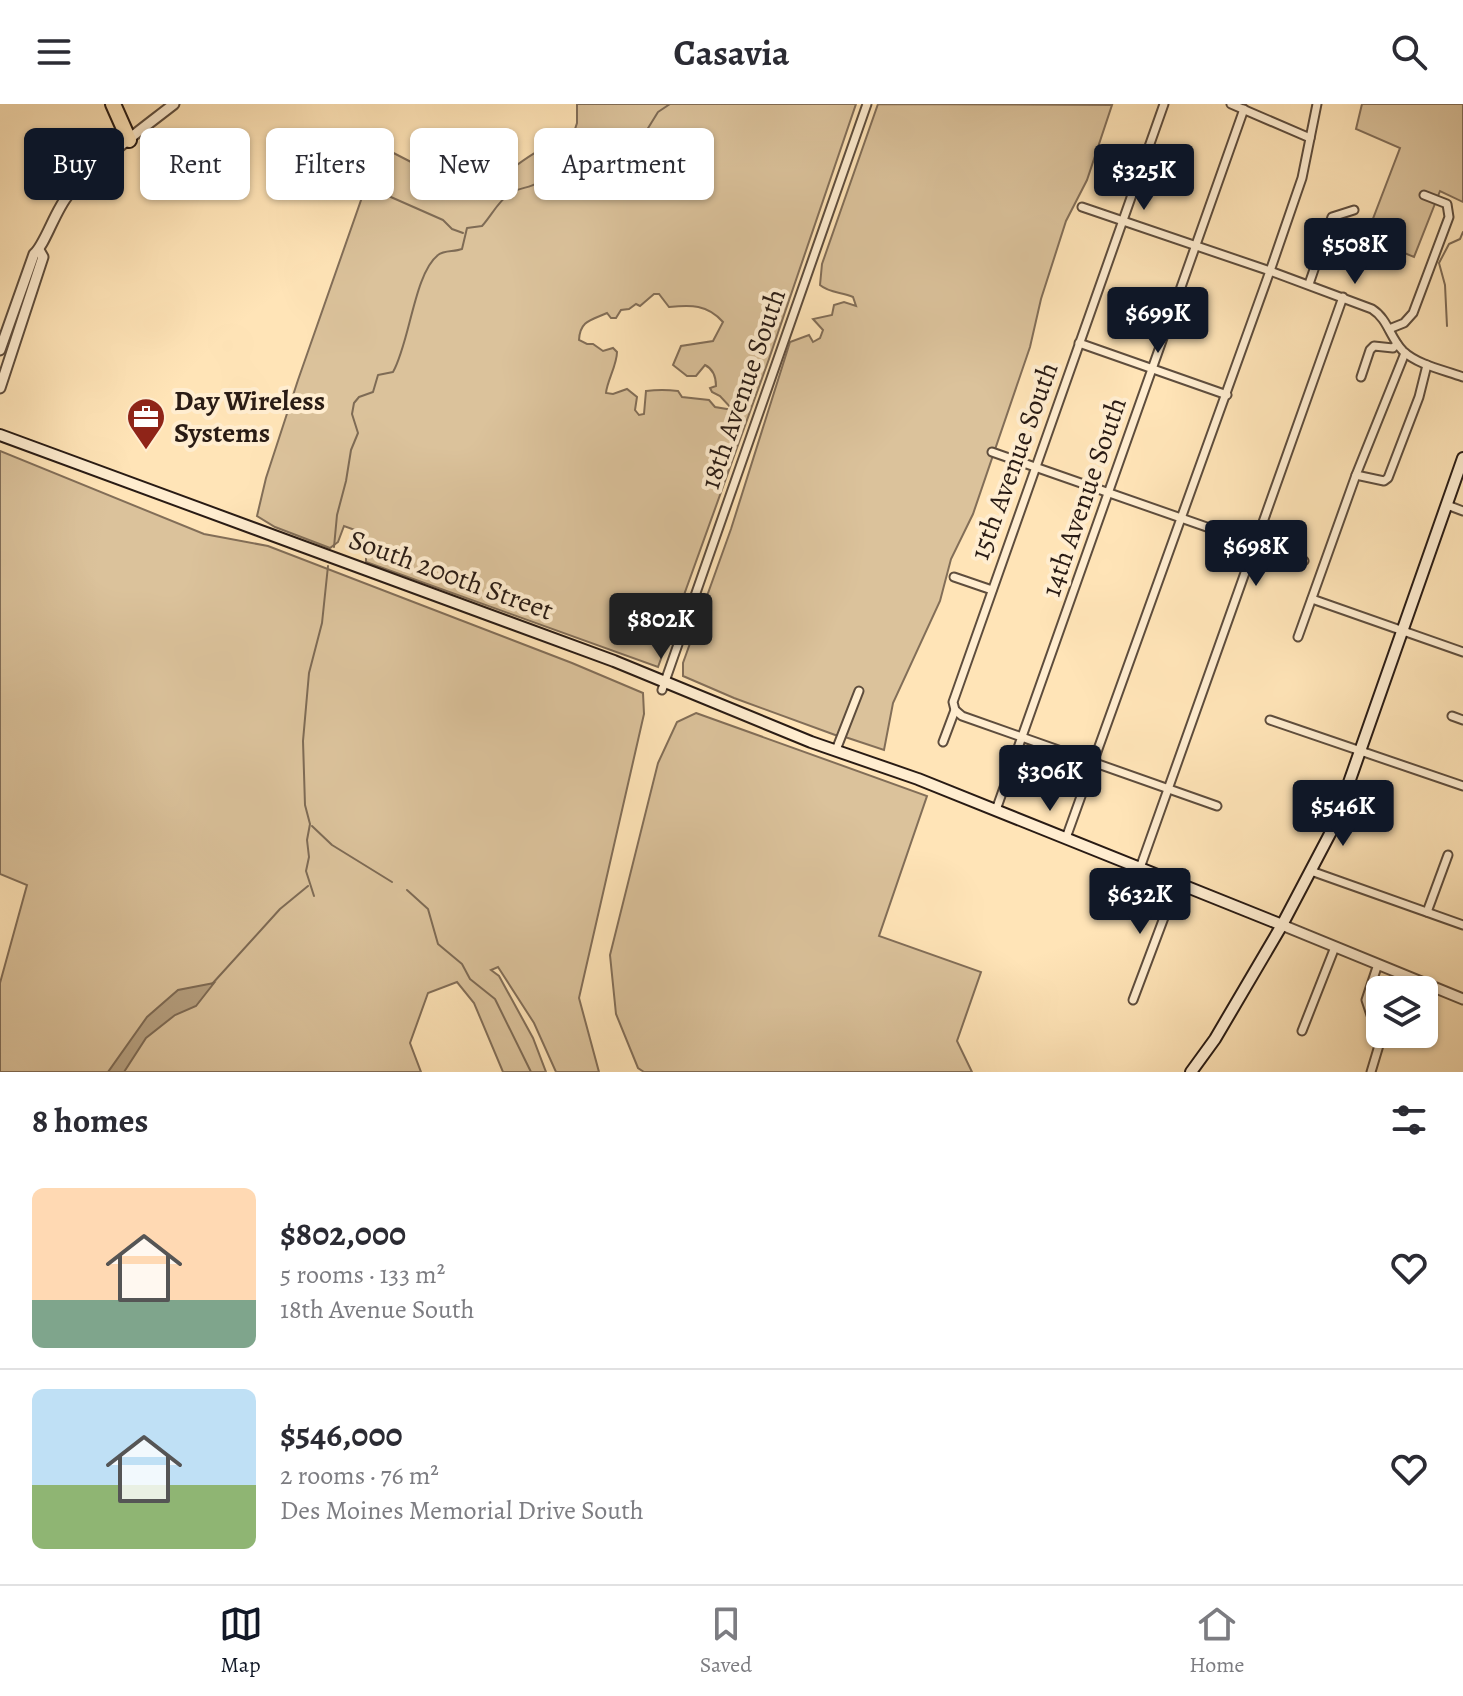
<!DOCTYPE html>
<meta charset="utf-8">
<style>
:root{--surface:#fff;--page:#f7f7f7;--text:#2b2b33;--muted:#7c7c81;--line:#e1e1e2;--accent:#111827}
body{margin:0;font-family:Alegreya,serif;background:var(--page);color:var(--text);height:100vh;display:flex;flex-direction:column;font-size:30px;white-space:nowrap}
*{box-sizing:border-box;margin:0}
p{font-size:26px;color:var(--muted)}
.icon{flex:none;width:44px;height:44px;fill:none;stroke:currentColor;stroke-width:2;stroke-linecap:round;stroke-linejoin:round}
.map{position:relative;height:968px;overflow:hidden}
.side{display:flex;flex-direction:column;background:var(--surface);flex:1}
.side>*{flex:none}
.top-card{position:absolute;left:24px;top:24px;width:800px;height:72px;display:flex;gap:16px}
.buttons{position:absolute;left:1366px;top:872px;display:grid;gap:16px}
.buttons a{display:grid;place-items:center;width:72px;height:72px;border-radius:12px;background:var(--surface);box-shadow:0 2px 6px #0004;font-size:40px}
.price{position:absolute;translate:-50% -68px;padding:0 18px;border-radius:8px;background:var(--accent);color:#fff;font-size:26px;line-height:52px;filter:drop-shadow(0 2px 4px #0008)}
.price::after{content:'';position:absolute;left:50%;top:48px;width:24px;height:18px;margin-left:-12px;background:inherit;clip-path:polygon(0 0,100% 0,50% 100%)}
.price.selected{background:#222;color:#fff}
ul{padding:0;list-style:none}
li{display:flex;align-items:center;gap:24px;height:200px;padding:0 32px}
li+li{border-top:2px solid var(--line)}
li span{display:grid;place-items:center;flex:none;width:224px;height:160px;border-radius:12px;color:#555}
li>.icon{margin-inline-start:auto}
span .icon{width:96px;height:96px;fill:#fffc;stroke-width:1}
li b{font-size:34px}
h2{display:flex;justify-content:space-between;align-items:center;height:96px;padding:0 32px;font-size:34px}
.tag{padding:0 28px;border-radius:12px;background:var(--surface);box-shadow:0 2px 6px #0004;font-size:28px;line-height:72px}
.tag.selected{background:var(--accent);color:#fff}
header{display:flex;justify-content:space-between;align-items:center;height:104px;padding:0 32px;background:var(--surface);font-size:36px;font-weight:700}
.dock{display:flex;justify-content:space-around;align-items:center;height:112px;border-top:2px solid var(--line);background:var(--surface);font-size:22px;color:var(--muted)}
.dock a{display:grid;justify-items:center;gap:4px}
.dock .selected{color:var(--accent)}
.map>svg:first-child{display:block}
.green{fill:#dbc29b;stroke:#826e58;stroke-width:2;fill-rule:evenodd}
.water{fill:#b6a080;stroke:#7e6b55;stroke-width:2}
.lines{fill:none;stroke-linecap:round;stroke-linejoin:round}
.stream{stroke:#7e6b55;stroke-width:2}
.minor-casing{stroke:#5e4d3d;stroke-width:11}
.tertiary-casing{stroke:#5e4d3d;stroke-width:13}
.secondary-casing{stroke:#291b14;stroke-width:14}
.motorway-casing{stroke:#291b14;stroke-width:18}
.minor{stroke:#ffedd0;stroke-width:7}
.tertiary{stroke:#ffedd0;stroke-width:9}
.secondary{stroke:#ffedd0;stroke-width:10}
.motorway{stroke:#ffe4b7;stroke-width:14}
.labels{text-anchor:middle;dominant-baseline:central;stroke-width:8;stroke-linejoin:round;paint-order:stroke}
.street-label{font-size:28px;fill:#291b14;stroke:#ffedd0}
.poi-label{font-size:28px;font-weight:bold;fill:#291b14;stroke:#ffedd0;text-anchor:start}
</style>
<header><svg class="icon" aria-label="menu" viewBox="0 0 24 24"><path d="M4 6h16M4 12h16M4 18h16"/></svg>Casavia<svg class="icon" aria-label="search" viewBox="0 0 24 24"><circle cx="10" cy="10" r="6"/><path d="M15 15l6 6"/></svg></header>
<div class="map">
<svg width="1463" height="968" viewBox="0 0 1463 968">
<rect width="100%" height="100%" fill="#ffe4b7"/>
<filter id="stains"><feTurbulence type="fractalNoise" baseFrequency=".0025" numOctaves="4"/><feColorMatrix values="0 0 0 0 .2 0 0 0 0 .09 0 0 0 0 .02 0 0 0 .5 -.17"/></filter>
<radialGradient id="worn" r=".72"><stop offset=".6" stop-color="#630" stop-opacity="0"/><stop offset="1" stop-color="#630" stop-opacity=".3"/></radialGradient>
<g class="green">
<path d="M577,0H856L769,255L658,563L366,458V430L344,422L338,438L330,444L275,423L257,412L266,374L298,276L380,42L444,75L480,89C509,68 536,41 572,34L577,19ZM654,190H659L669,203C691,201 707,200 723,218L713,237L681,242L673,261L687,272H696L705,261C713,265 716,273 716,282L710,284L712,288L720,292L733,306L715,303L709,296L682,293L678,287C669,286 655,286 646,287L644,310L639,311L635,306L637,293L627,285L613,290L606,289C607,277 617,261 617,248L613,244L603,247L593,240H587L579,236C580,216 592,216 607,209L611,214H616L621,206L629,205L636,200L640,202Z"/>
<path d="M878,0L1112,1L1087,76L1066,117L1041,195L1030,243L973,410L951,455L940,497L893,599L884,646L839,631L838,632L734,594L683,572V559L731,425L790,238L809,231L813,238L820,234L823,226L813,215L832,211L834,201L844,198L856,202L853,193C842,188 829,189 820,181L822,160Z"/>
<path d="M1362,0H1463V98L1440,87L1414,153L1366,133L1400,44L1356,25Z"/>
<path d="M0,347L204,430L268,442L572,559L643,589L644,610L579,894L599,968H556L534,919L498,863L491,866L499,872L533,934L546,968H503L474,899L457,878L428,889L410,939L421,968H0V879L27,781L0,770Z"/>
<path d="M696,609L927,692L879,832L981,868L957,937L972,968H644L638,964L616,910L610,851L658,659L677,618Z"/>
</g>
<path class="water" d="M214,879L196,902L175,911L146,934L124,968H108L147,913L178,886Z"/>
<g class="lines">
<g class="stream">
<path d="M338,81L384,90L443,116L452,125L463,129"/>
<path d="M1463,93V95"/>
<path d="M1447,222L1445,181L1439,159L1449,140L1460,135L1463,128"/>
<path d="M334,443L337,411L346,377L351,346L358,329L352,310L354,299L359,293L373,288L378,271L393,268C410,238 414,170 438,151C444,146 454,148 462,145L467,124L482,122C491,112 498,98 508,91C517,83 529,85 539,78L548,80L560,74L566,76L595,71L612,62L637,42L658,8L670,0"/>
<path d="M312,722L332,741L392,778"/>
<path d="M407,786L428,805L438,840L462,860L470,875L495,895L531,968"/>
<path d="M314,792L306,767L309,753L307,736L310,720L305,701L303,637L309,569L322,519L328,462"/>
<path d="M212,880L280,805L308,782"/>
</g>
<defs>
<g id="minor">
<path d="M1231,0L1310,34"/>
<path d="M1082,103L1270,167L1372,205C1388,215 1390,234 1403,247C1418,261 1444,266 1463,273"/>
<path d="M1309,180L1332,113L1354,106"/>
<path d="M1389,225L1404,219L1413,209L1449,113L1447,100L1424,91"/>
<path d="M1079,239L1227,291"/>
<path d="M1361,273L1370,246L1374,242L1393,244L1397,240"/>
<path d="M992,348L1304,457"/>
<path d="M1356,371L1384,377L1388,374L1419,293L1427,261"/>
<path d="M1447,401L1463,407"/>
<path d="M954,473L992,486"/>
<path d="M1312,495L1463,548"/>
<path d="M1298,533L1356,371L1405,249"/>
<path d="M662,586L867,0"/>
<path d="M955,606L962,612L1217,702"/>
<path d="M1452,612L1463,616"/>
<path d="M1270,616L1463,682"/>
<path d="M943,638L955,606L953,598L1164,0"/>
<path d="M836,646L859,587"/>
<path d="M996,706L1244,5"/>
<path d="M1066,734L1270,167L1302,74L1317,0"/>
<path d="M1140,764L1343,193"/>
<path d="M1311,767L1463,821"/>
<path d="M1427,808L1448,751"/>
<path d="M1133,896L1177,779"/>
<path d="M1302,927L1335,843"/>
<path d="M1371,968L1380,938L1366,896L1378,860"/>
</g>
<g id="tertiary">
<path d="M0,246L34,150C45,141 55,106 69,90C99,56 138,28 174,0"/>
<path d="M0,284L43,153L39,146"/>
<path d="M1282,821L1463,895"/>
</g>
<g id="secondary">
<path d="M0,331L614,557L811,638L918,675L1282,821"/>
<path d="M1191,968L1215,935L1282,821L1333,724L1463,354"/>
</g>
<path id="motorway" d="M113,0L129,36"/>
</defs>
<use href="#minor" class="minor-casing"/>
<use href="#tertiary" class="tertiary-casing"/>
<use href="#secondary" class="secondary-casing"/>
<use href="#motorway" class="motorway-casing"/>
<use href="#minor" class="minor"/>
<use href="#tertiary" class="tertiary"/>
<use href="#secondary" class="secondary"/>
<use href="#motorway" class="motorway"/>
</g>
<defs>
<symbol id="office-pin" viewBox="-11 -11 22 30"><path d="M0 17L-7.5 6A9.5 9.5 0 1 1 7.5 6Z" fill="#8f2418" stroke="#ffedd0"/><path d="M-6-3h4V-5.5h4V-3h4V5H-6ZM-1-4.5V-3h2v-1.5ZM-6 0V1H6V0Z" fill="#fff"/></symbol>
</defs>
<g fill-rule="evenodd">
<use href="#office-pin" x="124" y="291" width="44" height="60"/>
</g>
<g class="labels">
<g class="street-label">
<text transform="translate(743 285) rotate(-71)">18th Avenue South</text>
<text transform="translate(1014 357) rotate(-70)">15th Avenue South</text>
<text transform="translate(1084 393) rotate(-71)">14th Avenue South</text>
<text transform="translate(451 471) rotate(20)">South 200th Street</text>
</g>
<g class="poi-label">
<text x="174" y="297">Day Wireless<tspan x="174" dy="32">Systems</tspan></text>
</g>
</g>
<rect width="100%" height="100%" filter="url(#stains)"/>
<rect width="100%" height="100%" fill="url(#worn)"/>
</svg>
<div class="buttons">
<a><svg class="icon" aria-label="layers" viewBox="0 0 24 24"><path d="M12 4l9 5-9 5-9-5zM3 14l9 5 9-5"/></svg></a>
</div>
<b class="price" style="left:1144px;top:108px">$325K</b>
<b class="price" style="left:1355px;top:182px">$508K</b>
<b class="price" style="left:1158px;top:251px">$699K</b>
<b class="price" style="left:1256px;top:484px">$698K</b>
<b class="price selected" style="left:661px;top:557px">$802K</b>
<b class="price" style="left:1050px;top:709px">$306K</b>
<b class="price" style="left:1343px;top:744px">$546K</b>
<b class="price" style="left:1140px;top:832px">$632K</b>
<div class="top-card">
<a class="tag selected">Buy</a>
<a class="tag">Rent</a>
<a class="tag">Filters</a>
<a class="tag">New</a>
<a class="tag">Apartment</a>
</div>
</div>
<section class="side">
<h2>8 homes<svg class="icon" aria-label="filters" viewBox="0 0 24 24"><path d="M4 7h16M4 17h16"/><circle cx="9" cy="7" r="2"/><circle cx="15" cy="17" r="2"/></svg></h2>
<ul>
<li><span style="background:linear-gradient(#ffd9b3 70%,#7fa58c 0)"><svg class="icon" aria-label="home" viewBox="0 0 24 24"><path d="M3 11l9-7 9 7M6 9v11h12V9"/></svg></span><div><b>$802,000</b><p>5 rooms · 133 m²</p><p>18th Avenue South</p></div><svg class="icon" aria-label="heart" viewBox="0 0 24 24"><path d="M12 20l-8-8c-3-5 5-10 8-4 3-6 11-1 8 4z"/></svg></li>
<li><span style="background:linear-gradient(#bfe0f5 60%,#8fb573 0)"><svg class="icon" aria-label="home" viewBox="0 0 24 24"><path d="M3 11l9-7 9 7M6 9v11h12V9"/></svg></span><div><b>$546,000</b><p>2 rooms · 76 m²</p><p>Des Moines Memorial Drive South</p></div><svg class="icon" aria-label="heart" viewBox="0 0 24 24"><path d="M12 20l-8-8c-3-5 5-10 8-4 3-6 11-1 8 4z"/></svg></li>
</ul>
</section>
<nav class="dock">
<a class="selected"><svg class="icon" aria-label="map" viewBox="0 0 24 24"><path d="M3 6l6-2 6 2 6-2v14l-6 2-6-2-6 2zM9 4v14M15 6v14"/></svg>Map</a>
<a><svg class="icon" aria-label="saved" viewBox="0 0 24 24"><path d="M7 4h10v16l-5-4-5 4z"/></svg>Saved</a>
<a><svg class="icon" aria-label="home" viewBox="0 0 24 24"><path d="M3 11l9-7 9 7M6 9v11h12V9"/></svg>Home</a>
</nav>
